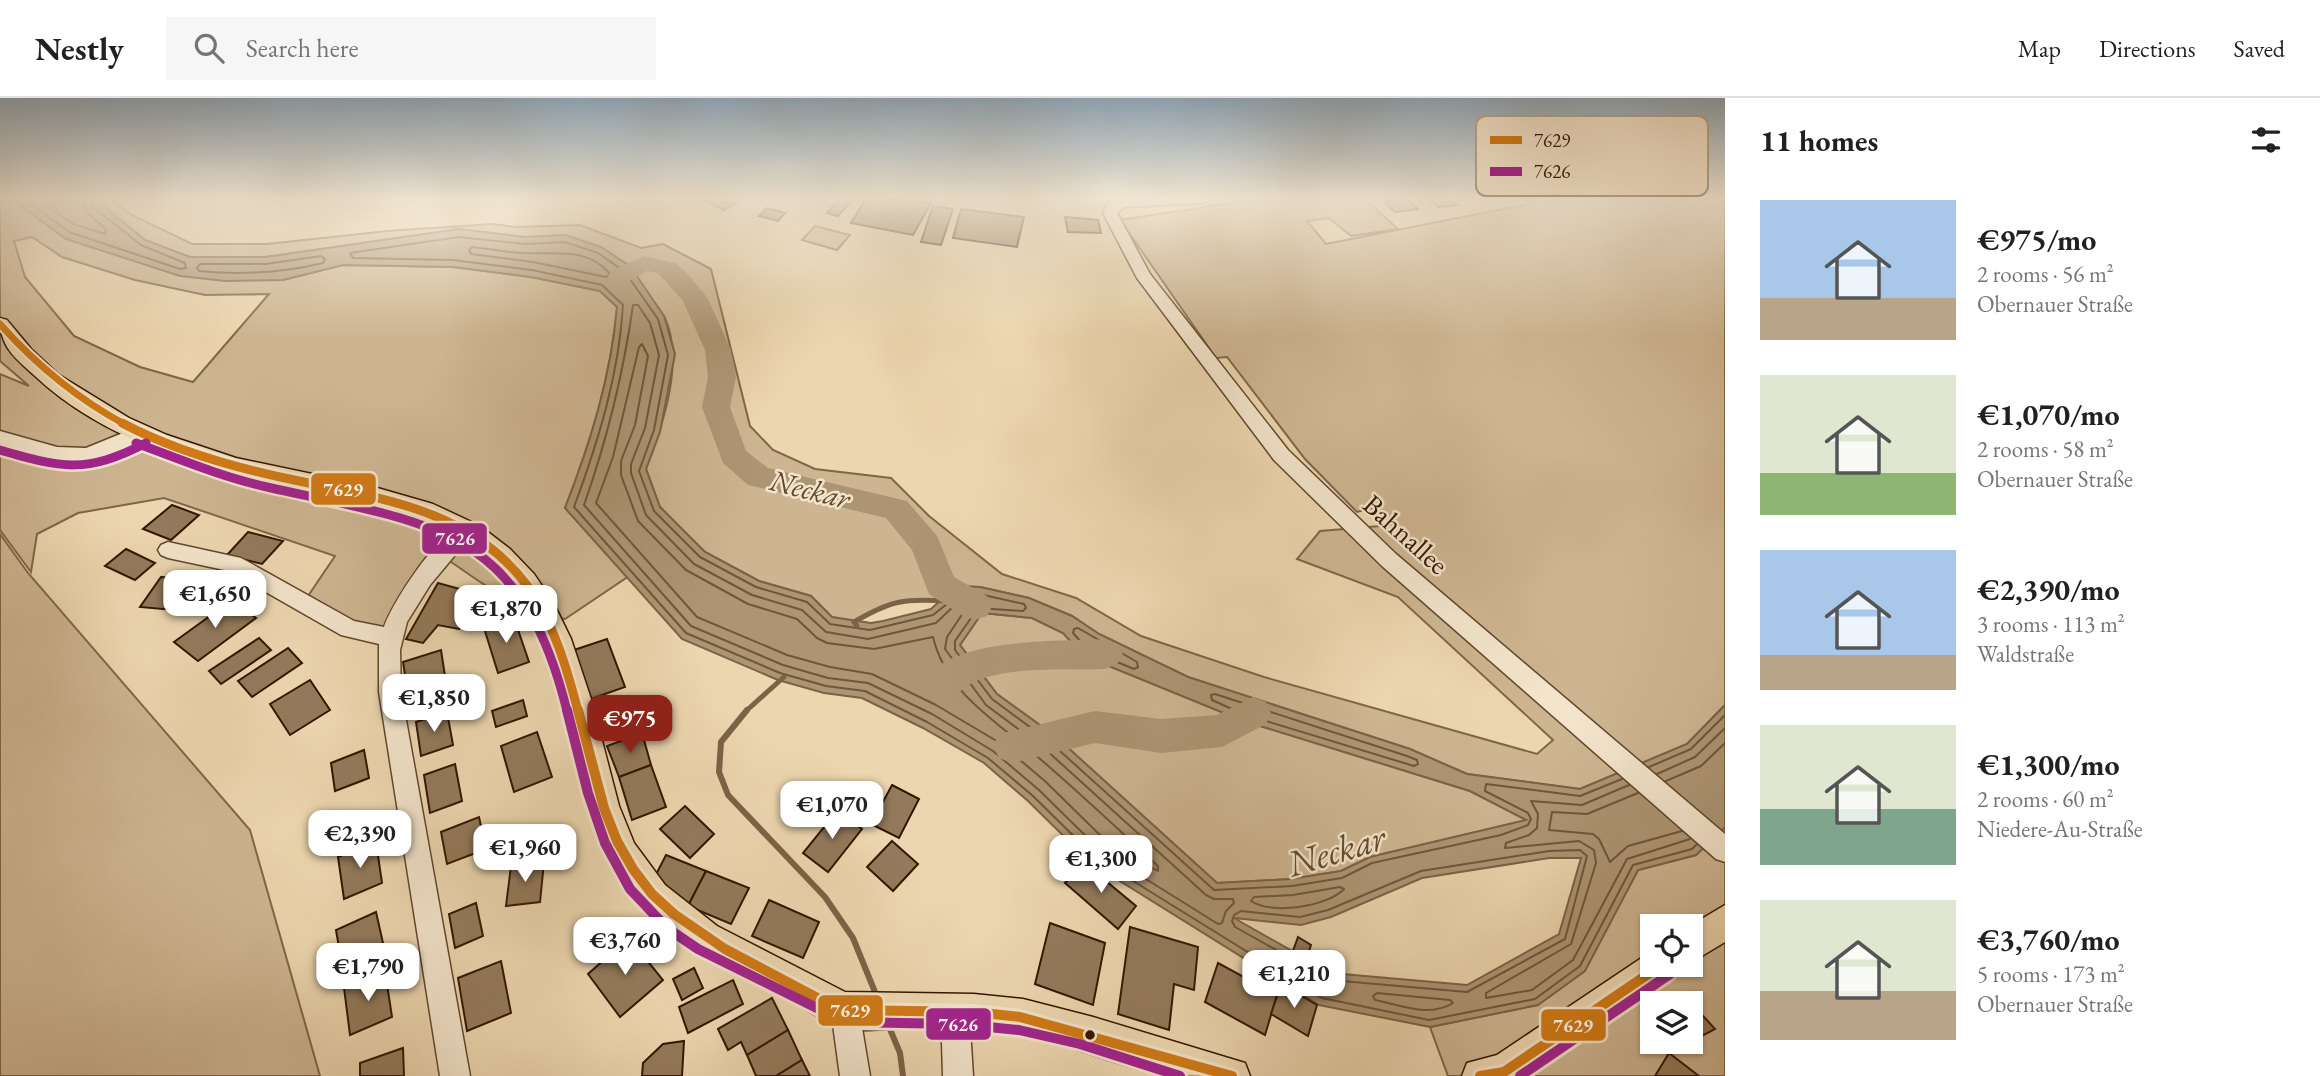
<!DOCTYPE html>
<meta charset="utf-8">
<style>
:root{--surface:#fff;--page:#f6f6f6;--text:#202124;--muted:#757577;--line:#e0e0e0;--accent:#8f2418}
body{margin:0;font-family:"EB Garamond",serif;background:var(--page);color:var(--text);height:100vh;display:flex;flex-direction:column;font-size:26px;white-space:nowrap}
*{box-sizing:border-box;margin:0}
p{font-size:23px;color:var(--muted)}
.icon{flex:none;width:38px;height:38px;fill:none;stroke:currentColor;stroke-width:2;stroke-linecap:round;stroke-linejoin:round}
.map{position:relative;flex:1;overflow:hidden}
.details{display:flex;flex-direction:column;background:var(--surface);width:595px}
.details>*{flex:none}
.fabs{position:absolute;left:1640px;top:816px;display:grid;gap:14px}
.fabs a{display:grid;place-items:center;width:63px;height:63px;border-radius:0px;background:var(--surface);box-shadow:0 2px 5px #0004;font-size:35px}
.price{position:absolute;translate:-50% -60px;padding:0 16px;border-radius:14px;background:#fff;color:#222;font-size:23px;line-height:46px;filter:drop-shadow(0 2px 4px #0008)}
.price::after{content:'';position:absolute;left:50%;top:42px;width:21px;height:16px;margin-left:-10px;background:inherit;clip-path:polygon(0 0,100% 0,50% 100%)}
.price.on{background:var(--accent);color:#fff}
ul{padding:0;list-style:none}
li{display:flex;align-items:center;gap:21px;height:175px;padding:0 35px}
li span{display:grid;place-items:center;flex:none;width:196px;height:140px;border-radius:0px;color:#555}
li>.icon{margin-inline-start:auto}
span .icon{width:84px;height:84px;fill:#fffc;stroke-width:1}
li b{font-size:30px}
h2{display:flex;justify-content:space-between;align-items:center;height:84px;padding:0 35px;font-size:30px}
header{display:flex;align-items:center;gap:42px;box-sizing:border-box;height:98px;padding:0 35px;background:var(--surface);border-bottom:2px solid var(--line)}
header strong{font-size:33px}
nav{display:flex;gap:38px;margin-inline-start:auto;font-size:24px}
.search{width:490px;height:63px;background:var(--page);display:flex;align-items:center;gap:18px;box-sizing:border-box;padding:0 24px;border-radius:0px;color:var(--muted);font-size:26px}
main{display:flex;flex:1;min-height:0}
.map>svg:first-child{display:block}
.green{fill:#cdb591;stroke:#806648;stroke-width:2;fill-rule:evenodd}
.water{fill:#ad9574;stroke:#7c6246;stroke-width:2;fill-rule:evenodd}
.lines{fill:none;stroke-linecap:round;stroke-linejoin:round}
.shore{stroke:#70563a;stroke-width:2}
.stream-far1{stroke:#7c6246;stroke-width:5}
.stream{stroke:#7c6246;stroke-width:6}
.river{fill:#ad9574;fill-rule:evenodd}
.building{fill:#937a5b;stroke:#331600;stroke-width:2}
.minor-casing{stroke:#61462c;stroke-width:3}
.major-casing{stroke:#331600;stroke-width:3}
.minor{fill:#f3e4cb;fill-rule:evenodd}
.major{fill:#ecd6af;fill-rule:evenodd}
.bus-1-far2-casing{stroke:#f3e4cb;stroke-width:11}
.bus-1-far1-casing{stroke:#f3e4cb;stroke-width:14}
.bus-1-casing{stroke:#f3e4cb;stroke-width:16}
.bus-2-far1-casing{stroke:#f3e4cb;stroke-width:14}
.bus-2-casing{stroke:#f3e4cb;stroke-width:16}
.bus-1-far2{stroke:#d07a17;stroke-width:7}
.bus-1-far1{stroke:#d07a17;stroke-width:9}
.bus-1{stroke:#d07a17;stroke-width:10}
.bus-2-far1{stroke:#a2238e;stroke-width:9}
.bus-2{stroke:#a2238e;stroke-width:10}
.bus-dot{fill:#331600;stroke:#f3e4cb;stroke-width:2.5}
.labels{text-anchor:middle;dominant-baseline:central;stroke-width:5;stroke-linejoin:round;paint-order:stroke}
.street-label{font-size:28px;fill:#331600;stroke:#f3e4cb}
.water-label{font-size:30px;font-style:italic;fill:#64492e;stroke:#f3e4cb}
.near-water-label{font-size:37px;font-style:italic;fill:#64492e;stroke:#f3e4cb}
.key{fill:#f3e4cb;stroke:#b9a68e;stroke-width:2}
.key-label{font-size:19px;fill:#331600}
.line-badge{stroke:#f3e4cb;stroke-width:2.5}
.badge-label{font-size:19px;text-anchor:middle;font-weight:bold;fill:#fff}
</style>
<header>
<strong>Nestly</strong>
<div class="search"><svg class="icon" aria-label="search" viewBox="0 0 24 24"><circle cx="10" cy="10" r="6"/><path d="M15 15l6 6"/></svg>Search here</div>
<nav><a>Map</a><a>Directions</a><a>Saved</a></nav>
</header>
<main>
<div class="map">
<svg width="1725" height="978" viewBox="0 0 1725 978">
<rect width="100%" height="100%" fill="#ecd6af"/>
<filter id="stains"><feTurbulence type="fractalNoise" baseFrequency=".00286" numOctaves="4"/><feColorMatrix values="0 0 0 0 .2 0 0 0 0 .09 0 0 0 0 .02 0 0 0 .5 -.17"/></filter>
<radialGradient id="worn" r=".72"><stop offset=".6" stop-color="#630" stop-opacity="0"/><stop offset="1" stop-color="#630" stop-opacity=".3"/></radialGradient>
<g class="green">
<path d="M0,101H16L22,109L66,141L283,182L343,167L453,169L531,179L600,193L617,209C611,279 590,346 565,410L629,478L565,521C519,516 478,482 441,457L391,540L304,504L335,458L164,400L78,415L37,436L31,474L0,432V276L29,288L0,263ZM32,139L62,159L135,182L205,197L269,196L193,284L140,269L74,238L25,179L14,143Z"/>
<path d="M95,101H110L130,116L192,146H267L387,133L492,126L516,129L580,127L641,150L663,146L711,171L750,328L773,352L815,371L891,380L929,418L1002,476L1076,500L1141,538L1264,579L1537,656L1553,642L1398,499L1297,461L1320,433L1393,427L1373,410L1357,414L1305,361L1227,259L1216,260L1120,122L1237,104L1365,101L1398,131L1351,138L1329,120L1307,123L1326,146L1529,106L1522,101H1725V607L1687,646L1580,691L1467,676L1410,651L1188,579L1099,536L1072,518L1029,500L980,489L941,488L942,501C901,501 890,503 854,524L832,519L811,498L759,483L705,454L660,409L646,371C662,329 685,264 665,220C660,209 581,150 566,137L525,139L459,131L266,159H190L145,142Z"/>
<path d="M815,128L850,137L837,152L802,142Z"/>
<path d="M0,436L28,475L250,732L320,978H0Z"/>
<path d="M982,515L1032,520L1063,535L1084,558L1241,622L1470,693L1527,722L1370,759L1341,773L1291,781L1217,785L1055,638L997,596L960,547Z"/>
<path d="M1725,729V978H1448L1430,929L1538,907L1627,793L1638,772L1696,757ZM1652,828H1690V866H1652ZM1652,905H1690V943H1652Z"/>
</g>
<path class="water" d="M16,101H95L145,142L190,159H266L459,131L525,139L566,137L601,149L630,168L664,218L675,256L660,334L646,371L660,409L705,454L759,483L811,498L832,519L871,525L883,523L931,511L942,501L941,487L980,489L1029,500L1072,518L1099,536L1188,579L1410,651L1467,676L1580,691L1687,646L1725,607V729L1696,757L1638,772L1585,873L1538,907L1430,929L1319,907L1091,765L1028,703L984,665L923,630L862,600L824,595L778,582L682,541L565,410C590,346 611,279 617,209L600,193L531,179L453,169L343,167L283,182L225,183L180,178L66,141L22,109ZM982,515L1032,520L1063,535L1084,558L1241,622L1470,693L1526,722L1370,759L1341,773L1291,781L1217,785L1055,638L997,596L960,547ZM1549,760H1581L1559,836L1467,887L1331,875L1234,820L1301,827L1331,819L1422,780Z"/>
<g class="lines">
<g class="shore">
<path d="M24,101L69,134L180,171L186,170L185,165L141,147L94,110L91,101"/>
<path d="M37,101L73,126L105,136L106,131L86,114L82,101"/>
<path d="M472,149C489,151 505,154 522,155C554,157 587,148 610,176L606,179L533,164L471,156L469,152Z"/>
<path d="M321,158L325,161L323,165C282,175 241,177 199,173L197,170L200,166H266Z"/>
<path d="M633,207H638L650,225L659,257L645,330L631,366V375L646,417L694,466L752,497L802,512L826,534L868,541L936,525L958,504H966L967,509L947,539L945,551L986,607L1045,651L1206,797L1214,801H1233L1234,805L1226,813L1222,825L1218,826L1101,753L1039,692L993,653L932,616L868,585L828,580L783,567L691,528L584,407C608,339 623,278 633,207Z"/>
<path d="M642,246L648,258L635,327L621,363V377L638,423L686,472L748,506L797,521L817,540L827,545L874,551L933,539C947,597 998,624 1039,660C1080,695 1119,732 1158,768V773L1108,745L1046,684L1000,645L936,607L872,576L830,569L787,557L697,519L596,405L613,359L639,249Z"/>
<path d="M1078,530L1137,564L1138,569L1134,571L1088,552L1073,535L1074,531Z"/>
<path d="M1215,596L1407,658L1417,662L1418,666L1414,668L1243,616L1212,602L1211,597Z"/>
<path d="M1649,669L1691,651L1725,617"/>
<path d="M1657,676L1695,659L1725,630"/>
<path d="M1666,683L1701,668L1725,645"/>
<path d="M1629,687L1582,707L1531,703L1538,716L1537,730L1529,737L1506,745L1505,750L1579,743L1594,752L1596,765L1571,846L1486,895V900L1532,892L1573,862L1627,761L1690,741"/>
<path d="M1638,695L1587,716L1552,714L1549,732L1593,736L1599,741L1610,764L1628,748L1682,733"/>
<path d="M1340,789L1344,791C1327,809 1271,817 1251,803L1254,799L1293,797Z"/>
<path d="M1289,859L1235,829L1232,823L1234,817L1241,813L1300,819L1328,812L1421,773L1549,753L1580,752L1587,758L1565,841L1467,894L1330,882L1305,869"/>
<path d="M1283,876L1096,760L1033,698L988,660L927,624L865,593L826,588L780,575L686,535L574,409C598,344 619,277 623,207L602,187L532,172L453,162L353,160L350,155L459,139L525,146L565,144L598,155L625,174L658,221L668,257L654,332L639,373L654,413L700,459L756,489L807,504L830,526L870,532L933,517L947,506L952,495L979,496L1024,506L1026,510L1023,513L978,510L955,543V552L992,601L1050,644L1214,792L1292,788L1342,780L1372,765L1501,737L1528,727L1531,721L1528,715L1485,693L1486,686L1580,698L1622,681"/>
<path d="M1299,887L1322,900L1429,922L1535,901L1580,868L1633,767L1692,751L1697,746"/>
<path d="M1377,895L1450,902L1453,905C1429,920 1400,907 1375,902L1373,898Z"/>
</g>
<g class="stream-far1">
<path d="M857,528L854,524C890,503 904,500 946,503"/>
<path d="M746,613L784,579"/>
</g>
<g class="stream">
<path d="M747,612L721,644L719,674L728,697L825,799L853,840L877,899"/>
<path d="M887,924L900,955L903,978"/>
</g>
<g class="river">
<path d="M644,158L675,165L688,176L708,201L731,252L736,279L730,309L746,353L768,370L907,403L937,438L954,479L987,498L992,508L987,518L975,522L963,518L929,496L912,452L886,420L748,387L723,365L702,309L708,279L705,252L683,203L658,175L647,173L629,183L620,185L611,183L608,178L611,173Z"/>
<path d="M1105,541L1117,546L1123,556L1117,566L1105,571C1068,572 1018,569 984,580C960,587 952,610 924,600L919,589C944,538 1056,544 1105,541Z"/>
<path d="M1253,599L1266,604L1271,615L1266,626L1222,649L1161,655L1095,645L1012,665L999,660L993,648L999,636L1095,613L1161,621L1217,617Z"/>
</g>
</g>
<g class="building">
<path d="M702,101H715L725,105L733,101H743L724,112Z"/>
<path d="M839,101H853L838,118L827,115Z"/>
<path d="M866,101H909L931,105L913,137L851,125Z"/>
<path d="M1407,101L1418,111L1395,114L1384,104Z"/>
<path d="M1429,101H1450L1457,107L1438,109Z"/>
<path d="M933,108L953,111L941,147L921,144Z"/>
<path d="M767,110L785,115L778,123L759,118Z"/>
<path d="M961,111L1024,119L1017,149L953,140Z"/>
<path d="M1065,119L1098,122L1101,135L1068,134Z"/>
<path d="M172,407L199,417L171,442L143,431Z"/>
<path d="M248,434L283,443L262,466L227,457Z"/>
<path d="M126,451L155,465L135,482L105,468Z"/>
<path d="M161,479L205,482L185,513L140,509Z"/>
<path d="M438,485L496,501L478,518L459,531L438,527L423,545L406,541Z"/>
<path d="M232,502L256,520L198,563L174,544Z"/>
<path d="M514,520L529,564L498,575L484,530Z"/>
<path d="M259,540L271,552L221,586L209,573Z"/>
<path d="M607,541L625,589L591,601L574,552Z"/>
<path d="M288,550L302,565L252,599L238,583Z"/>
<path d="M441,552L445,578L407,590L403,564Z"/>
<path d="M445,578L448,594L409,606L407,590Z"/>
<path d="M310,582L330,612L290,637L270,606Z"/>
<path d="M523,602L527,618L496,629L492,613Z"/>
<path d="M447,614L453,647L421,658L416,624Z"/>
<path d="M537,634L552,679L514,694L501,648Z"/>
<path d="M642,635L651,667L619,679L607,648Z"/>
<path d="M364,652L369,680L335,693L331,665Z"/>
<path d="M455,666L462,703L430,715L424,677Z"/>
<path d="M651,667L666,709L632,722L619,679Z"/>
<path d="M892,687L919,701L899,740L871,726Z"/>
<path d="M685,708L714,736L690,760L660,731Z"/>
<path d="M837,713L862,731L828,774L803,755Z"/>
<path d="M479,719L486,751L447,766L441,734Z"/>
<path d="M892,743L918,766L893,793L867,769Z"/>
<path d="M376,744L382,785L344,801L338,759Z"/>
<path d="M666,757L706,773L688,808L648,792Z"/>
<path d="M544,764L540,804L506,808L511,768Z"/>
<path d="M1083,764L1136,808L1118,831L1065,785Z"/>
<path d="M706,773L749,790L731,826L688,808Z"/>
<path d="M769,802L819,824L803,860L752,838Z"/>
<path d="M476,805L483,838L455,850L449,816Z"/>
<path d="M376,814L385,854L343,873L336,832Z"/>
<path d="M1050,825L1105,845L1093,907L1035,886Z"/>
<path d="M1130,829L1198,849L1194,892L1174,886L1169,932L1118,916Z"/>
<path d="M1298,839L1311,847L1295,894L1281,886Z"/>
<path d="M629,840L663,882L620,919L588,876Z"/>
<path d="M501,863L511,915L467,933L458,880Z"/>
<path d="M1218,865L1277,897L1265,937L1205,904Z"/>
<path d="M694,870L703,890L682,902L673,881Z"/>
<path d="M385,873L392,919L350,937L344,890Z"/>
<path d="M733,882L743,906L688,935L679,909Z"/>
<path d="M1281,886L1317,907L1308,938L1271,916Z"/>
<path d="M772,900L788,932L747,957L741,944L728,952L718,931Z"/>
<path d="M1694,908L1715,931L1700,939L1690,929V910Z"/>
<path d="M788,932L802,962L776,978H756L747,957Z"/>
<path d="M684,943L682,978H642L643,965L663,946Z"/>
<path d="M403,950L404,978H360V965Z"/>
<path d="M1669,955L1699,978H1655Z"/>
<path d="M802,962L810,978H776Z"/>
</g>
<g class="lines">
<defs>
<g id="minor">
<path d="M1122,101H1211L1204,105L1124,109L1117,115L1150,176L1288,352L1396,456L1725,736V764L1716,761L1382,468L1274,362L1137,180L1103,115L1107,106Z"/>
<path d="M140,328L146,330L149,334L146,338C85,374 65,365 0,345V333L57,349L86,350Z"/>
<path d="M466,424L473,427L476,432L430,487L407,524L400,552L401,594L470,978H440L379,594V546L341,537L229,473L168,460L161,457L158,452L161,447L168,444L241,460L354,523L384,529C393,503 439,433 466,424Z"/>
<path d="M845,898L855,902L859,912L870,978H840L831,912L835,902Z"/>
<path d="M955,899L965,903L969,913L973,978H943L941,913L945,903Z"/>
</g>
<g id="major">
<path d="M0,220L7,222L31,251L59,277L129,320L167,337L236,360L374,389L433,406L480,428L510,451L534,476L553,504L571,541L592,604L619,708L634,745L665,787L717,828L845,894L974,896L1023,901L1093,919L1245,965L1250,978C1223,978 1189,978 1162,977C1115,967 1070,946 1023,937C981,929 937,931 894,931C878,931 861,934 846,930C823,924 802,908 781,898C690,853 629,825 593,723C555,616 567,520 466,445C418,409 355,403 299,391C208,373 105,344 35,278C14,259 0,249 0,220Z"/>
<path d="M1725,807V844L1690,865V828Z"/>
<path d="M1652,853V866H1680L1675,878L1530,978H1462L1467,965L1497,957Z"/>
</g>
</defs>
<use href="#minor" class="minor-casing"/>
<use href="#major" class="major-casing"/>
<use href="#minor" class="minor"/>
<use href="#major" class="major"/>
<defs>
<path id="bus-1-far2" d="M0,226C37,268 76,300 126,327"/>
<path id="bus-1-far1" d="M122,325C177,354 239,371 299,383C386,401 473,413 529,490C554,526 567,571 578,613"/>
<g id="bus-1">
<path d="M578,612L604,710L617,743L633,771L652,796L674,816L725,851L823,903L848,912L974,914L1020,919L1232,978"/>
<path d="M1480,978L1504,974L1663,866"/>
</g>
<g id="bus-2-far1">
<path d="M136,345C179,361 222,379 267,389C431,426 521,427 567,613"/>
<path d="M0,352C62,370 86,376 146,345"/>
</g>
<g id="bus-2">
<path d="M567,612L588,695L605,745L630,791L667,830L698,851L845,924L958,926L1019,932L1080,946L1180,978"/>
<path d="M1520,978L1670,876"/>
</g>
</defs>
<use href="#bus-1-far2" class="bus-1-far2-casing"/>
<use href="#bus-1-far1" class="bus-1-far1-casing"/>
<use href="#bus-1" class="bus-1-casing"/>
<use href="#bus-2-far1" class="bus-2-far1-casing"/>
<use href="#bus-2" class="bus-2-casing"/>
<use href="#bus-1-far2" class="bus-1-far2"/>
<use href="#bus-1-far1" class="bus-1-far1"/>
<use href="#bus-1" class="bus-1"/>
<use href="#bus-2-far1" class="bus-2-far1"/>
<use href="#bus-2" class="bus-2"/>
</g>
<linearGradient id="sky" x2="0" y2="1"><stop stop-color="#90a8ba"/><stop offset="0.42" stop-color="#f6eddb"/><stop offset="1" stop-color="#f6eddb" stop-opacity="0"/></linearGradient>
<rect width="1725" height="238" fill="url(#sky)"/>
<circle class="bus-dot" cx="1090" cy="937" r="6"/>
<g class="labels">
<g class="street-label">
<text transform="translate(1406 436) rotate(42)">Bahnallee</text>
</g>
<g class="water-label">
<text transform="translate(810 391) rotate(14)">Neckar</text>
</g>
<g class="near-water-label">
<text transform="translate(1336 752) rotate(-17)">Neckar</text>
</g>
</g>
<rect x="1476" y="18" width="232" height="80" rx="10" class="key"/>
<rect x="1490" y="38" width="32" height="8" fill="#d07a17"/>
<rect x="1490" y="69" width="32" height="9" fill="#a2238e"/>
<g class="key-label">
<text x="1534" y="49">7629</text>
<text x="1534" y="80">7626</text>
</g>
<g class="line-badge">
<rect x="310" y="374" width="67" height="34" rx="7" fill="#d07a17"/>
<rect x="421" y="424" width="67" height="33" rx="7" fill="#a2238e"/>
<rect x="817" y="896" width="67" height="33" rx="7" fill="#d07a17"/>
<rect x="925" y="909" width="67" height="34" rx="7" fill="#a2238e"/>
<rect x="1540" y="910" width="67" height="34" rx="7" fill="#d07a17"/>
</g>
<g class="badge-label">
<text x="343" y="398">7629</text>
<text x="455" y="447">7626</text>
<text x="850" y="919">7629</text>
<text x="958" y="933">7626</text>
<text x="1573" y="934">7629</text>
</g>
<rect width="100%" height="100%" filter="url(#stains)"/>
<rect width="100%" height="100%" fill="url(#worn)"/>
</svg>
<div class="fabs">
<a><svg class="icon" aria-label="locate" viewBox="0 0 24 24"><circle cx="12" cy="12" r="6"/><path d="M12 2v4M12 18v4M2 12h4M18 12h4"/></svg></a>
<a><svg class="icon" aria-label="layers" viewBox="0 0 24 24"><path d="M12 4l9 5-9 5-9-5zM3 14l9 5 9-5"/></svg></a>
</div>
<b class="price" style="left:215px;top:532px">€1,650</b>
<b class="price" style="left:506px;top:547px">€1,870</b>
<b class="price" style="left:434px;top:636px">€1,850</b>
<b class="price on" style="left:630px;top:657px">€975</b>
<b class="price" style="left:832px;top:743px">€1,070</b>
<b class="price" style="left:360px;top:772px">€2,390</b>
<b class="price" style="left:525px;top:786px">€1,960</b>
<b class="price" style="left:1101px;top:797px">€1,300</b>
<b class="price" style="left:625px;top:879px">€3,760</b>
<b class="price" style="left:368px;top:905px">€1,790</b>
<b class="price" style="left:1294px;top:912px">€1,210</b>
</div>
<section class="details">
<h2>11 homes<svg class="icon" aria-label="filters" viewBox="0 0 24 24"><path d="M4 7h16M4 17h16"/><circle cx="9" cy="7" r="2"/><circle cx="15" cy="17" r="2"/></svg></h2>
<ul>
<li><span style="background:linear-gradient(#a9c7e8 70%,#b9a48a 0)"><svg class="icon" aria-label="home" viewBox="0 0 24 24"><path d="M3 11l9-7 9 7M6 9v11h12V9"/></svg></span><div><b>€975/mo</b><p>2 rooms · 56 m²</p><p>Obernauer Straße</p></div></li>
<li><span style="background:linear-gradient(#dfe7d0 70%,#8fb573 0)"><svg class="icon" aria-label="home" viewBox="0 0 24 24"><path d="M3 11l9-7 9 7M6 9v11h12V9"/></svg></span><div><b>€1,070/mo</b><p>2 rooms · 58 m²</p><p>Obernauer Straße</p></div></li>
<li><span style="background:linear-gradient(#a9c7e8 75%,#b9a48a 0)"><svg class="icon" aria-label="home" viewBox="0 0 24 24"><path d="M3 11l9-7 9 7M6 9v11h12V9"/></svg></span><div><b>€2,390/mo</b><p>3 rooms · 113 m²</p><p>Waldstraße</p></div></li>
<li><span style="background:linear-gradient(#dfe7d0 60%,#7fa58c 0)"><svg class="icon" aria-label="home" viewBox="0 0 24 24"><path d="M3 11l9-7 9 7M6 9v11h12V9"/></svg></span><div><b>€1,300/mo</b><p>2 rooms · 60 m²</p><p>Niedere-Au-Straße</p></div></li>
<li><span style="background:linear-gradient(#dfe7d0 65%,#b9a48a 0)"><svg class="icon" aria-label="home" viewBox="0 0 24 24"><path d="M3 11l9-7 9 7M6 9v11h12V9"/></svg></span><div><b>€3,760/mo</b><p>5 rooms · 173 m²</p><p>Obernauer Straße</p></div></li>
</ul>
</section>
</main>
